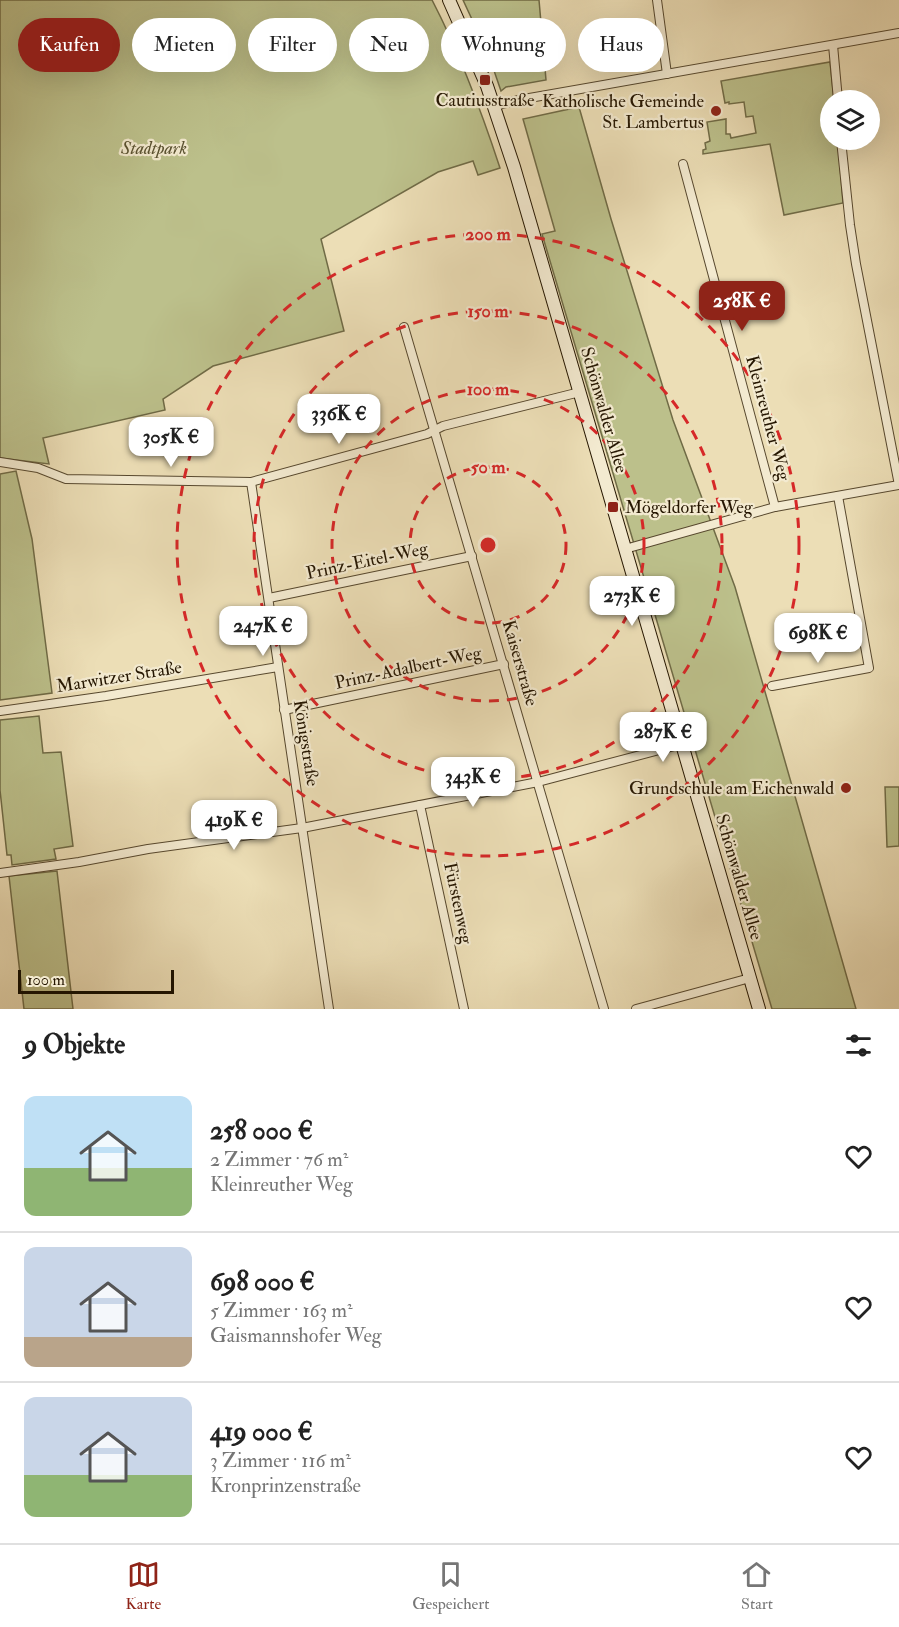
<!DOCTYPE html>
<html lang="de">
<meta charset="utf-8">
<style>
:root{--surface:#fff;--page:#f6f6f6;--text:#222;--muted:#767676;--line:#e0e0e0;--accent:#8f2418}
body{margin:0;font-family:"IM FELL Double Pica",serif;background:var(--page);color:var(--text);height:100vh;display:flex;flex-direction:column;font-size:22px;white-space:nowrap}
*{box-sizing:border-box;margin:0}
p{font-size:20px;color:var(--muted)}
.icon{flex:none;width:33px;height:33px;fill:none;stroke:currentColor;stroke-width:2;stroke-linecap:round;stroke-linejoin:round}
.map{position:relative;height:1009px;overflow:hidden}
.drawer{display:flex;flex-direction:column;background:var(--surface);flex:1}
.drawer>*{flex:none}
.guide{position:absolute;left:18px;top:18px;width:864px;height:54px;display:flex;gap:12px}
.buttons{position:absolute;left:820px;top:90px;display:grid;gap:12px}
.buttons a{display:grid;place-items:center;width:60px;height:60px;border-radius:50%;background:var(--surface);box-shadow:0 6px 24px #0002;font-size:30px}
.scale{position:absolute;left:18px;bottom:15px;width:156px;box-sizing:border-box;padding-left:6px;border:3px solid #251601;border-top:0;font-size:16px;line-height:21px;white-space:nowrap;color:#251601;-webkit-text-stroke:4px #f3ead0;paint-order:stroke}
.price{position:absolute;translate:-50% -51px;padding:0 14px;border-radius:12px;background:#fff;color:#222;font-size:20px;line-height:39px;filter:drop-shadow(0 2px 3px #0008)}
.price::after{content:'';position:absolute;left:50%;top:36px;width:18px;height:14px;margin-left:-9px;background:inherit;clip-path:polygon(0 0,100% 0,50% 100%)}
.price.current{background:var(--accent);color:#fff}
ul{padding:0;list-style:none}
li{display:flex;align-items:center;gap:18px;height:150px;padding:0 24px}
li+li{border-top:2px solid var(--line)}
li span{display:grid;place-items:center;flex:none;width:168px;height:120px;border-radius:12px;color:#555}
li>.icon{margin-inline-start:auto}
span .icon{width:72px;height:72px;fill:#fffc;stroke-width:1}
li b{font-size:26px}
h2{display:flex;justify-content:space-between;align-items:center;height:72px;padding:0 24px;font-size:26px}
.chip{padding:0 21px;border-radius:27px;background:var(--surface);box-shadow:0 6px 24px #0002;font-size:21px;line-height:54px}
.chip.current{background:var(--accent);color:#fff}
.menu{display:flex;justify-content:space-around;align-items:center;height:84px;border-top:2px solid var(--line);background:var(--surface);font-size:16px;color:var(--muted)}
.menu a{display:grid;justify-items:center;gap:3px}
.menu .current{color:var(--accent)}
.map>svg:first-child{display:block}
.green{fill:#bcc08b;stroke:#706b46;stroke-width:1.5}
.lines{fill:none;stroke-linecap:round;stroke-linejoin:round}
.minor-casing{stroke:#57482e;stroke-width:10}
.secondary-casing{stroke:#251601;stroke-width:14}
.minor{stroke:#f3ead0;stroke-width:8}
.secondary{stroke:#f3ead0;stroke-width:12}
.ring{fill:none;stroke:#d62828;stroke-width:3;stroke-dasharray:10 8}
.poi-dot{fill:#8f2418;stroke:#f3ead0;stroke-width:2}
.labels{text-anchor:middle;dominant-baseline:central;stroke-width:4.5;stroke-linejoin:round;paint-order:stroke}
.poi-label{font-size:18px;fill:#251601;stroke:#f3ead0;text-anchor:end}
.park-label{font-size:18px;font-style:italic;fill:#5a5231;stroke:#f3ead0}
.street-label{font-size:18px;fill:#251601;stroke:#f3ead0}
.centre{fill:#d62828;stroke:#f3ead0;stroke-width:3}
.ring-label{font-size:18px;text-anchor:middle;font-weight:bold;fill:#d62828;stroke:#f3ead0;stroke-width:4.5;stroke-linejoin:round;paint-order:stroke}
</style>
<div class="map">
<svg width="899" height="1009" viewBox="0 0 899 1009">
<rect width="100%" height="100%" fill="#ecdeb6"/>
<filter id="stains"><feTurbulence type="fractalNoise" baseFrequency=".00333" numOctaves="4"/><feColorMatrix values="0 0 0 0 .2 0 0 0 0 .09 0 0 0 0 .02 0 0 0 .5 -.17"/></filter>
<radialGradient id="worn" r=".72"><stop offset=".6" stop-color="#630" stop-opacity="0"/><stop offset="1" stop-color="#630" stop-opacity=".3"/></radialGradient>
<g class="green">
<path d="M0,0H432C460,54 481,110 500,168L478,175L473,161L438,172L321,239L344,331L213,366L163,399L165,410L43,438L49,464L0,458Z"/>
<path d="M463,0H539L546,80L506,87L501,91L489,56Z"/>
<path d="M830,62L834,100H831V140H838L843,203L784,215L770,144L703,154V150L706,149L705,143L710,141L707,122L726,119V134H730L731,138L756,133L753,116L746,117L744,102L729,104V102L725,103L721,81Z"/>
<path d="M579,107L611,219L673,420L735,587L856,1009H772L542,234L555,231L523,119Z"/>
<path d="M16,471L32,539L52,693L0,700V474Z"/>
<path d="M39,716L43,753L61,752L73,846L54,849L56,859L12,865L11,855H7L0,790V720Z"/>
<path d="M885,787H899V846L887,847Z"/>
<path d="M57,871L73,1009H24L9,876Z"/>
</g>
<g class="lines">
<defs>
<g id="minor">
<path d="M657,0L667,74"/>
<path d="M833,45L838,100"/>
<path d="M495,106L518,100L899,33"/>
<path d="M841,140L850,225L856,264L899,485"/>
<path d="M683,164L775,507"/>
<path d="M404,327L604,1009"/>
<path d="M0,462L38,468L66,479L251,482L427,434L443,426L580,392"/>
<path d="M251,482L329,1009"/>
<path d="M625,549L775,507L899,485"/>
<path d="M269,598L472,556"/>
<path d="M772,686L869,668L838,496"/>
<path d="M284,710L504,664"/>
<path d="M0,711L106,696L278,667"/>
<path d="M420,805L464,1009"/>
<path d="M0,873L79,862L148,849L302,828L538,782L682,744"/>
<path d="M636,1009L750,978"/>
</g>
<path id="secondary" d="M449,0L487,86L514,167L759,1009"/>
</defs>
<use href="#minor" class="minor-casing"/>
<use href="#secondary" class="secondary-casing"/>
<use href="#minor" class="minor"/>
<use href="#secondary" class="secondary"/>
</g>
<g class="ring">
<circle cx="488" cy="545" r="78"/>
<circle cx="488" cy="545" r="156"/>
<circle cx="488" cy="545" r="234"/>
<circle cx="488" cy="545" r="311"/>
</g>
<g class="poi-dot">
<rect x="479" y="74" width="12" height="12" rx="3"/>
<circle cx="716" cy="111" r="6"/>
<rect x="607" y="501" width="12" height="12" rx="3"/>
<circle cx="846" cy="788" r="6"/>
</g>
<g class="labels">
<g class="poi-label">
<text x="485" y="100" text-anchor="middle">Cautiusstraße</text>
<text x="704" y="101">Katholische Gemeinde<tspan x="704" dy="21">St. Lambertus</tspan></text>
<text x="625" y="507" text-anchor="start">Mögeldorfer Weg</text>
<text x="834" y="788">Grundschule am Eichenwald</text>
</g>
<g class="park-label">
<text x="154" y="148">Stadtpark</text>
</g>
<g class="street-label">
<text transform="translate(604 410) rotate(74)">Schönwalder Allee</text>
<text transform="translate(768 418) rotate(75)">Kleinreuther Weg</text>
<text transform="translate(367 561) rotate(-12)">Prinz-Eitel-Weg</text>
<text transform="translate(520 663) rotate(74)">Kaiserstraße</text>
<text transform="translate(408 668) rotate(-12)">Prinz-Adalbert-Weg</text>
<text transform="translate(119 677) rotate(-9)">Marwitzer Straße</text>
<text transform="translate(306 743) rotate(81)">Königstraße</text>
<text transform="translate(739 877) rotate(74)">Schönwalder Allee</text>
<text transform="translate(458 903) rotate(78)">Fürstenweg</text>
</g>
</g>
<circle cx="488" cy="545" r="9" class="centre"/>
<g class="ring-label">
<text x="488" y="240">200 m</text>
<text x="488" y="317">150 m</text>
<text x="488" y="395">100 m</text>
<text x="488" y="473">50 m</text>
</g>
<rect width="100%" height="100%" filter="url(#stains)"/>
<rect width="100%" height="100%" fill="url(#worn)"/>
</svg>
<div class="buttons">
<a><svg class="icon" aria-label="layers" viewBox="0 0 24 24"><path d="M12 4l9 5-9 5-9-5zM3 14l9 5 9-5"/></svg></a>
</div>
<div class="scale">100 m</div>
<b class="price current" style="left:742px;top:332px">258K €</b>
<b class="price" style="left:339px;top:445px">336K €</b>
<b class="price" style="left:171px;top:468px">305K €</b>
<b class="price" style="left:632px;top:627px">273K €</b>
<b class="price" style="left:263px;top:657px">247K €</b>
<b class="price" style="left:818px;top:664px">698K €</b>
<b class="price" style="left:663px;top:763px">287K €</b>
<b class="price" style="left:473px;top:808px">343K €</b>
<b class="price" style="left:234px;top:851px">419K €</b>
<div class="guide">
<a class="chip current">Kaufen</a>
<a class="chip">Mieten</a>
<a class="chip">Filter</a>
<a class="chip">Neu</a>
<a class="chip">Wohnung</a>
<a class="chip">Haus</a>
</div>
</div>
<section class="drawer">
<h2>9 Objekte<svg class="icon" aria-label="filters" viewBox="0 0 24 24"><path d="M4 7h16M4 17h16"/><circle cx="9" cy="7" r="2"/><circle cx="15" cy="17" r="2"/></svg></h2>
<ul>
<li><span style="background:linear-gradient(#bfe0f5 60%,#8fb573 0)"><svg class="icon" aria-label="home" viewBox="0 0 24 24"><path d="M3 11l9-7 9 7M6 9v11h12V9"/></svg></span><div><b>258 000 €</b><p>2 Zimmer · 76 m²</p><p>Kleinreuther Weg</p></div><svg class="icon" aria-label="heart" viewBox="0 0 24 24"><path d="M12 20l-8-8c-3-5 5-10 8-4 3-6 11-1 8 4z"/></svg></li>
<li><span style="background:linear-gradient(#c9d6e8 75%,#b9a48a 0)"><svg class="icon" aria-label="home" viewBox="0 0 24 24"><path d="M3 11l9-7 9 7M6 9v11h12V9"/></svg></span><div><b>698 000 €</b><p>5 Zimmer · 163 m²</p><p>Gaismannshofer Weg</p></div><svg class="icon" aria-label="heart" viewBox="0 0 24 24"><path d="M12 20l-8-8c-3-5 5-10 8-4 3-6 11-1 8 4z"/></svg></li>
<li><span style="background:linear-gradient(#c9d6e8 65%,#8fb573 0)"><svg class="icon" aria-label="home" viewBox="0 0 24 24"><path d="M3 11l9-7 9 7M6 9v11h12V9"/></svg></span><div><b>419 000 €</b><p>3 Zimmer · 116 m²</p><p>Kronprinzenstraße</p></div><svg class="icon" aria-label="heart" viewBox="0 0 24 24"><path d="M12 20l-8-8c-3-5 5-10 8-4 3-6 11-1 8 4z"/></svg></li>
</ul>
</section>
<nav class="menu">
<a class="current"><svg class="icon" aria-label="map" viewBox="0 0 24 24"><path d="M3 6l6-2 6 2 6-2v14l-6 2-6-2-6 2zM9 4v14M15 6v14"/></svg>Karte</a>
<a><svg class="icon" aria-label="saved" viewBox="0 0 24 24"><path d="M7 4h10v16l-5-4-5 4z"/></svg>Gespeichert</a>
<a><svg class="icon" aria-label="home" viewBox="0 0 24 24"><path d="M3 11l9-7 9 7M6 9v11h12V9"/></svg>Start</a>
</nav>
